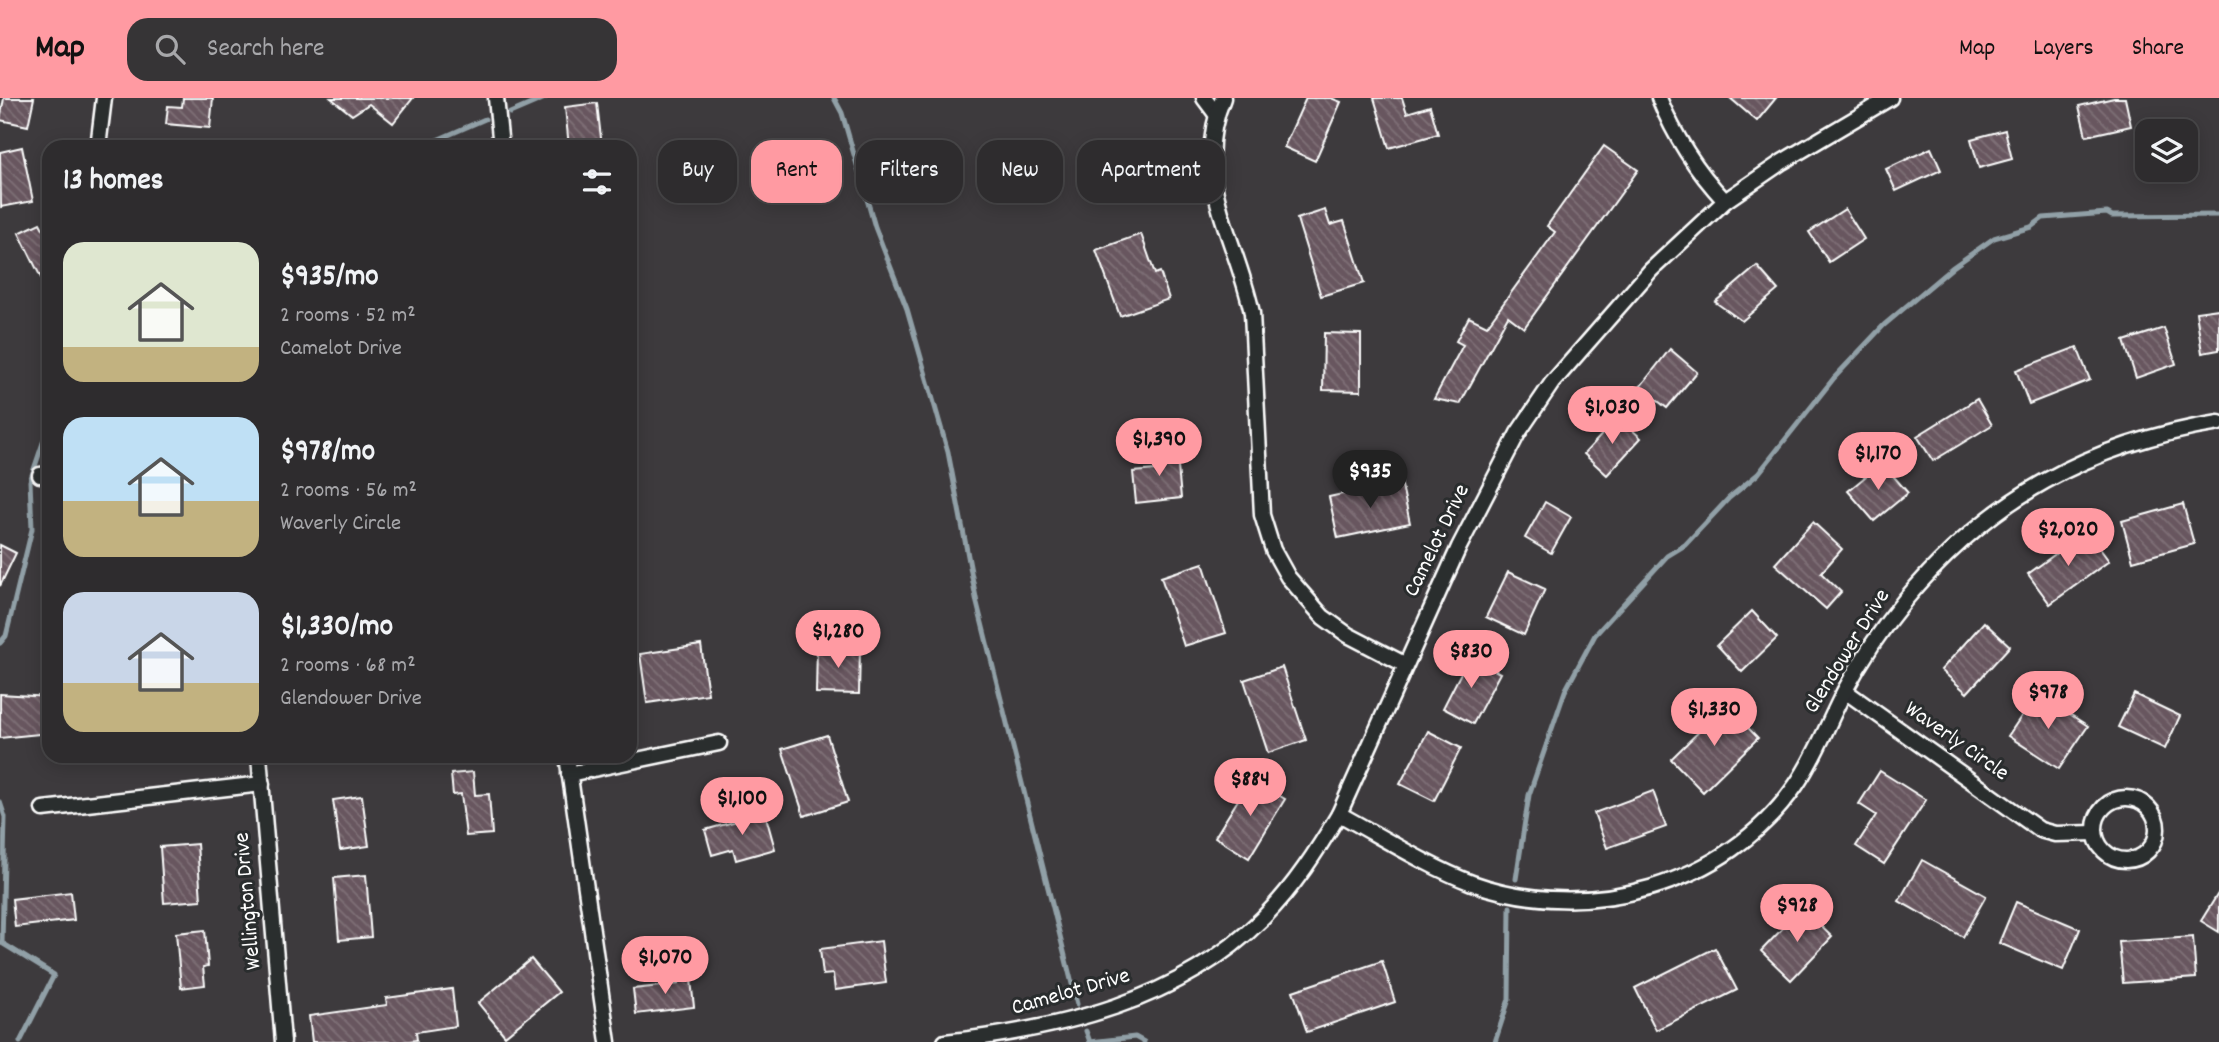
<!DOCTYPE html>
<meta charset="utf-8">
<style>
:root{--surface:#2e2c2e;--page:#363436;--text:#f1f3f6;--muted:#a7a7aa;--line:#49484a;--accent:#ff9aa2}
body{margin:0;font-family:Dekko,sans-serif;background:var(--page);color:var(--text);height:100vh;display:flex;flex-direction:column;font-size:26px;white-space:nowrap}
*{box-sizing:border-box;margin:0}
p{font-size:23px;color:var(--muted)}
.icon{flex:none;width:38px;height:38px;fill:none;stroke:currentColor;stroke-width:2;stroke-linecap:round;stroke-linejoin:round}
.map{position:relative;flex:1;overflow:hidden}
.side{position:absolute;left:42px;top:42px;width:595px;height:623px;display:flex;flex-direction:column;background:var(--surface);border-radius:21px;box-shadow:0 4px 18px #0003,0 0 0 2px var(--line)}
.side>*{flex:none}
.top-card{position:absolute;left:658px;top:42px;width:665px;height:63px;display:flex;gap:14px}
.controls{position:absolute;left:2135px;top:21px;display:grid;gap:14px}
.controls a{display:grid;place-items:center;width:63px;height:63px;border-radius:14px;background:var(--surface);box-shadow:0 4px 18px #0003,0 0 0 2px var(--line);font-size:35px}
.price{position:absolute;translate:-50% -60px;padding:0 16px;border-radius:24px;background:var(--accent);color:#111;font-size:23px;line-height:46px;filter:drop-shadow(0 2px 4px #0008)}
.price::after{content:'';position:absolute;left:50%;top:42px;width:21px;height:16px;margin-left:-10px;background:inherit;clip-path:polygon(0 0,100% 0,50% 100%)}
.price.active{background:#222;color:#fff}
ul{padding:0;list-style:none}
li{display:flex;align-items:center;gap:21px;height:175px;padding:0 21px}
li span{display:grid;place-items:center;flex:none;width:196px;height:140px;border-radius:21px;color:#555}
li>.icon{margin-inline-start:auto}
span .icon{width:84px;height:84px;fill:#fffc;stroke-width:1}
li b{font-size:30px}
h2{display:flex;justify-content:space-between;align-items:center;height:84px;padding:0 21px;font-size:30px}
.chip{padding:0 24px;border-radius:21px;background:var(--surface);box-shadow:0 4px 18px #0003,0 0 0 2px var(--line);font-size:24px;line-height:63px}
.chip.active{background:var(--accent);color:#111}
header{display:flex;align-items:center;gap:42px;box-sizing:border-box;height:98px;padding:0 35px;background:var(--accent);color:#111}
header strong{font-size:33px}
nav{display:flex;gap:38px;margin-inline-start:auto;font-size:24px}
.search{width:490px;height:63px;background:var(--page);display:flex;align-items:center;gap:18px;box-sizing:border-box;padding:0 24px;border-radius:21px;color:var(--muted);font-size:26px}
.map>svg:first-child{display:block}
.lines{fill:none;stroke-linecap:round;stroke-linejoin:round}
.stream{stroke:#91a0a7;stroke-width:5}
.building{fill:url(#building-back-hatch);stroke:#fff;stroke-width:2}
.street-casing{stroke:#fff;stroke-width:19}
.street{stroke:#2a2d2e;stroke-width:14}
.labels{text-anchor:middle;dominant-baseline:central;stroke-width:6;stroke-linejoin:round;paint-order:stroke}
.street-label{font-size:23px;fill:#fff;stroke:#2a2d2e}
</style>
<header>
<strong>Map</strong>
<div class="search"><svg class="icon" aria-label="search" viewBox="0 0 24 24"><circle cx="10" cy="10" r="6"/><path d="M15 15l6 6"/></svg>Search here</div>
<nav><a>Map</a><a>Layers</a><a>Share</a></nav>
</header>
<div class="map">
<svg width="2219" height="944" viewBox="0 0 2219 944">
<defs>
<pattern id="building-back-hatch" width="6" height="6" patternUnits="userSpaceOnUse" patternTransform="scale(1.75)"><rect width="6" height="6" fill="#68575f"/><path d="M-1 5l2 2M0 0l6 6M5-1l2 2" fill="none" stroke="#7f7077"/></pattern>
</defs>
<rect width="100%" height="100%" fill="#3d3a3d"/>
<filter id="ink" filterUnits="userSpaceOnUse"><feTurbulence type="fractalNoise" baseFrequency=".0143" numOctaves="2"/><feDisplacementMap in="SourceGraphic" scale="14" xChannelSelector="R" yChannelSelector="G"/><feConvolveMatrix kernelMatrix="1 2 1 2 8 2 1 2 1" color-interpolation-filters="sRGB"/></filter>
<g filter="url(#ink)">
<g class="lines">
<g class="stream">
<path d="M834,0L842,15L875,129L907,211L948,354L977,505L1077,906"/>
<path d="M510,15L545,0"/>
<path d="M421,49L485,21"/>
<path d="M0,545L6,538L32,431L30,383L49,327"/>
<path d="M0,704L5,719L2,845L54,877L20,944"/>
<path d="M1516,781L1529,697L1565,593L1595,537L1667,458L1685,447L1729,400L1758,376L1834,280L1884,227L1953,169L1994,140L2031,129L2043,120L2107,115L2112,118L2219,117"/>
<path d="M1086,933L1090,944"/>
<path d="M1090,944L1135,939L1144,944"/>
<path d="M1495,944L1509,901L1510,809"/>
</g>
</g>
<g class="building">
<path d="M4,0H34L28,28L0,22Z"/>
<path d="M183,0H213L210,30L166,26L168,8L182,9Z"/>
<path d="M331,0H413L393,25L369,6L352,17Z"/>
<path d="M1306,0H1331L1341,4L1315,63L1284,49Z"/>
<path d="M1374,0H1402L1407,15L1430,8L1438,36L1389,50Z"/>
<path d="M1730,0H1776L1757,23Z"/>
<path d="M2114,0H2125L2131,28L2086,38L2079,8Z"/>
<path d="M597,5L602,49H569L565,9Z"/>
<path d="M2005,32L2012,61L1979,70L1971,41Z"/>
<path d="M1604,48L1638,72L1524,230L1508,218L1460,306L1434,301L1463,247L1456,243L1469,219L1487,228L1555,134L1547,128Z"/>
<path d="M22,49L33,103L1,109L0,54Z"/>
<path d="M1931,50L1941,72L1896,93L1886,71Z"/>
<path d="M1845,111L1864,141L1829,164L1809,134Z"/>
<path d="M1325,112L1330,127L1344,123L1364,185L1321,198L1297,121Z"/>
<path d="M40,125L49,142V196L19,135Z"/>
<path d="M1141,136L1155,176L1160,174L1169,201L1120,218L1096,152Z"/>
<path d="M1757,168L1778,192L1742,223L1715,204Z"/>
<path d="M2219,211V252L2202,255L2196,214Z"/>
<path d="M2164,230L2176,266L2136,280L2124,243Z"/>
<path d="M1324,235L1361,236V293L1323,292Z"/>
<path d="M2077,249L2090,282L2029,306L2016,272Z"/>
<path d="M1670,251L1697,274L1667,310L1640,289Z"/>
<path d="M1977,301L1992,327L1933,363L1917,338Z"/>
<path d="M1618,319L1641,340L1607,377L1584,356Z"/>
<path d="M1176,348L1181,400L1136,405L1133,374L1155,372L1153,350Z"/>
<path d="M1882,365L1908,395L1874,423L1848,393Z"/>
<path d="M1401,383L1410,425L1338,440L1329,399Z"/>
<path d="M1545,404L1571,419L1551,455L1525,440Z"/>
<path d="M2183,406L2194,446L2133,463L2122,423Z"/>
<path d="M1813,424L1842,451L1821,475L1841,494L1826,511L1775,466Z"/>
<path d="M2087,433L2109,463L2050,506L2028,476Z"/>
<path d="M0,447L16,455L0,488Z"/>
<path d="M1203,465L1226,535L1184,548L1161,479Z"/>
<path d="M1508,474L1545,491L1524,537L1486,519Z"/>
<path d="M1752,513L1777,540L1742,574L1717,547Z"/>
<path d="M1984,524L2010,548L1967,595L1941,572Z"/>
<path d="M701,547L708,596L647,605L640,556Z"/>
<path d="M817,548L860,550L859,596L816,595Z"/>
<path d="M1469,559L1500,575L1473,626L1443,610Z"/>
<path d="M1282,569L1306,642L1268,655L1244,582Z"/>
<path d="M2037,595L2088,628L2059,671L2008,638Z"/>
<path d="M0,596L49,599V635L0,640Z"/>
<path d="M2134,596L2180,618L2165,651L2118,629Z"/>
<path d="M1726,607L1758,640L1703,694L1671,661Z"/>
<path d="M1428,633L1461,650L1434,703L1400,686Z"/>
<path d="M827,637L848,704L804,718L782,651Z"/>
<path d="M1880,673L1926,702L1884,766L1856,748L1876,717L1859,706Z"/>
<path d="M473,674L475,697L489,696L492,736L466,738L461,696L453,697L451,676Z"/>
<path d="M1251,681L1285,701L1249,760L1215,739Z"/>
<path d="M1653,693L1666,729L1607,750L1594,715Z"/>
<path d="M362,698L369,748L340,752L333,702Z"/>
<path d="M765,715L775,751L736,762L733,751L712,757L705,732Z"/>
<path d="M197,746L201,802L164,805L160,749Z"/>
<path d="M1922,762L1986,798L1963,839L1899,803Z"/>
<path d="M366,777L371,839L339,842L334,780Z"/>
<path d="M71,794L74,822L15,829L12,801Z"/>
<path d="M2219,794V834L2201,823Z"/>
<path d="M2016,804L2080,831L2063,872L1999,845Z"/>
<path d="M1802,810L1832,839L1791,882L1761,853Z"/>
<path d="M205,832L208,868L203,869L205,887L181,890L176,835Z"/>
<path d="M2193,839L2196,880L2123,885L2119,844Z"/>
<path d="M881,843L886,885L835,892L833,876L823,877L820,851Z"/>
<path d="M1715,850L1737,892L1656,932L1635,890Z"/>
<path d="M531,861L559,894L505,938L478,905Z"/>
<path d="M1382,863L1395,904L1307,934L1293,893Z"/>
<path d="M690,873L694,909L636,916L633,891L678,886L677,875Z"/>
<path d="M452,891L456,928L416,934L417,942L402,944H312L309,918L387,907L386,900Z"/>
</g>
<g class="lines">
<defs>
<g id="street">
<path d="M496,0L501,49"/>
<path d="M1204,0L1216,16"/>
<path d="M1223,0C1190,79 1236,138 1252,215L1262,417L1273,452L1288,479L1323,519L1348,537L1404,566"/>
<path d="M1659,0C1675,40 1696,72 1725,103"/>
<path d="M98,49L104,0"/>
<path d="M40,377L49,376"/>
<path d="M1845,593L2040,732L2055,736L2095,735"/>
<path d="M259,658L283,944"/>
<path d="M567,658L608,944"/>
<path d="M569,676L719,645"/>
<circle cx="2126" cy="731" r="31"/>
<path d="M43,711L262,686"/>
<path d="M1339,716C1380,738 1429,769 1472,785C1587,826 1726,789 1796,687C1816,658 1828,625 1844,594C1861,562 1882,530 1905,502C1989,401 2090,345 2219,325"/>
<path d="M945,944C1059,931 1179,904 1263,820C1294,789 1317,753 1339,716L1459,449L1518,335L1552,285L1651,172L1725,103L1782,64L1890,0"/>
</g>
</defs>
<use href="#street" class="street-casing"/>
<use href="#street" class="street"/>
</g>
</g>
<g class="labels">
<g class="street-label">
<text transform="translate(1438 443) rotate(-64)">Camelot Drive</text>
<text transform="translate(1848 554) rotate(-58)">Glendower Drive</text>
<text transform="translate(1956 644) rotate(35)">Waverly Circle</text>
<text transform="translate(249 803) rotate(-95)">Wellington Drive</text>
<text transform="translate(1071 895) rotate(-16)">Camelot Drive</text>
</g>
</g>
</svg>
<div class="controls">
<a><svg class="icon" aria-label="layers" viewBox="0 0 24 24"><path d="M12 4l9 5-9 5-9-5zM3 14l9 5 9-5"/></svg></a>
</div>
<b class="price" style="left:1612px;top:348px">$1,030</b>
<b class="price" style="left:1159px;top:380px">$1,390</b>
<b class="price" style="left:1878px;top:394px">$1,170</b>
<b class="price active" style="left:1370px;top:412px">$935</b>
<b class="price" style="left:2068px;top:470px">$2,020</b>
<b class="price" style="left:838px;top:572px">$1,280</b>
<b class="price" style="left:1471px;top:592px">$830</b>
<b class="price" style="left:2048px;top:633px">$978</b>
<b class="price" style="left:1714px;top:650px">$1,330</b>
<b class="price" style="left:1250px;top:720px">$884</b>
<b class="price" style="left:742px;top:739px">$1,100</b>
<b class="price" style="left:1797px;top:846px">$928</b>
<b class="price" style="left:665px;top:898px">$1,070</b>
<div class="top-card">
<a class="chip">Buy</a>
<a class="chip active">Rent</a>
<a class="chip">Filters</a>
<a class="chip">New</a>
<a class="chip">Apartment</a>
</div>
<section class="side">
<h2>13 homes<svg class="icon" aria-label="filters" viewBox="0 0 24 24"><path d="M4 7h16M4 17h16"/><circle cx="9" cy="7" r="2"/><circle cx="15" cy="17" r="2"/></svg></h2>
<ul>
<li><span style="background:linear-gradient(#dfe7d0 75%,#c2b280 0)"><svg class="icon" aria-label="home" viewBox="0 0 24 24"><path d="M3 11l9-7 9 7M6 9v11h12V9"/></svg></span><div><b>$935/mo</b><p>2 rooms · 52 m²</p><p>Camelot Drive</p></div></li>
<li><span style="background:linear-gradient(#bfe0f5 60%,#c2b280 0)"><svg class="icon" aria-label="home" viewBox="0 0 24 24"><path d="M3 11l9-7 9 7M6 9v11h12V9"/></svg></span><div><b>$978/mo</b><p>2 rooms · 56 m²</p><p>Waverly Circle</p></div></li>
<li><span style="background:linear-gradient(#c9d6e8 65%,#c2b280 0)"><svg class="icon" aria-label="home" viewBox="0 0 24 24"><path d="M3 11l9-7 9 7M6 9v11h12V9"/></svg></span><div><b>$1,330/mo</b><p>2 rooms · 68 m²</p><p>Glendower Drive</p></div></li>
</ul>
</section>
</div>
